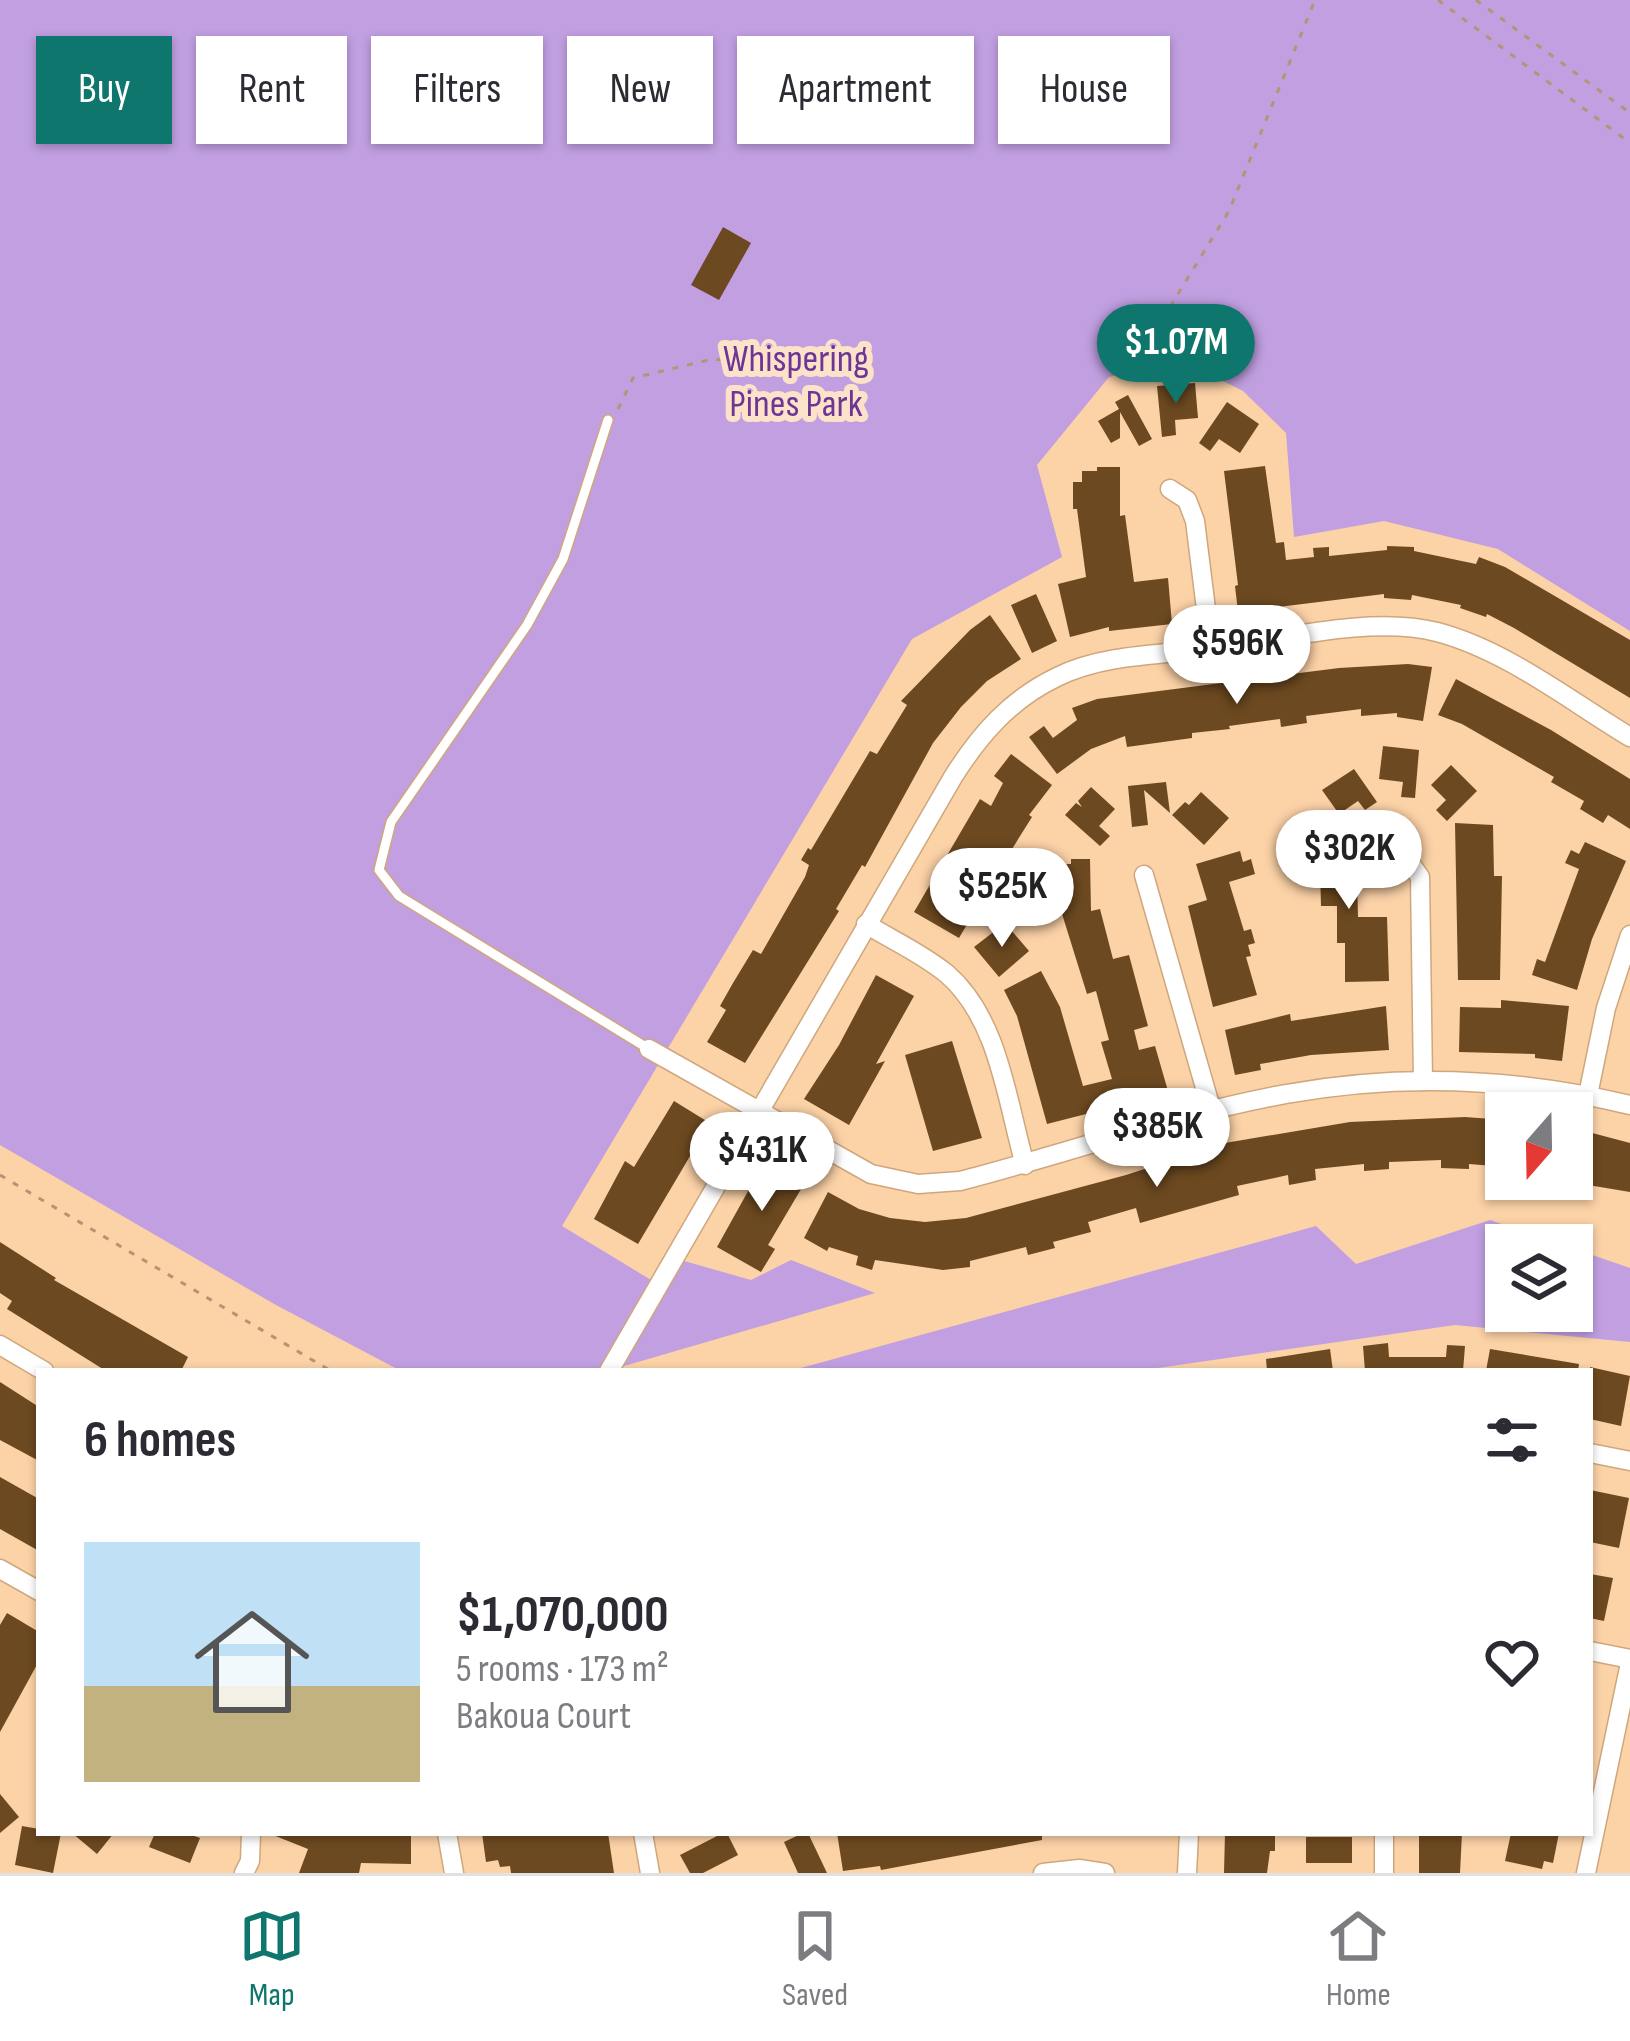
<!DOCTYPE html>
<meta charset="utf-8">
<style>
:root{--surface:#fff;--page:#f2f2f3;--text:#2b2b33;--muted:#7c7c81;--line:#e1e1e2;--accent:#0f766e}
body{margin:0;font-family:"Sofia Sans Condensed",sans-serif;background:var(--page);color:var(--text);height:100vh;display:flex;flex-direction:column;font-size:45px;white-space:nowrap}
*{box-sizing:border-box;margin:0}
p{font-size:39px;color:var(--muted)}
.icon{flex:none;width:66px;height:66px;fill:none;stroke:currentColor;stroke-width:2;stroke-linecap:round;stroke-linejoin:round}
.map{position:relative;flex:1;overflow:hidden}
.panel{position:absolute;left:36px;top:1368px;width:1557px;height:468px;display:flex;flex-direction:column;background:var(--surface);border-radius:0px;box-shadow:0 3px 9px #0004}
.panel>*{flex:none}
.top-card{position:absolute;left:36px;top:36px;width:1560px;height:108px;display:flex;gap:24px}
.needle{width:78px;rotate:200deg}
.fabs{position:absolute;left:1485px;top:1092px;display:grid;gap:24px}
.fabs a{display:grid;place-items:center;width:108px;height:108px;border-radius:0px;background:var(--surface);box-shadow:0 3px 9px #0004;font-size:60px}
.price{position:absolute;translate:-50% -102px;padding:0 27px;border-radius:42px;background:#fff;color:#222;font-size:39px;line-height:78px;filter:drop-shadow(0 3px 6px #0008)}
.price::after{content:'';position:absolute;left:50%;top:72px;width:36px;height:27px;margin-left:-18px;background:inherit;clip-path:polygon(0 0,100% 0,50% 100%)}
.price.active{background:var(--accent);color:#fff}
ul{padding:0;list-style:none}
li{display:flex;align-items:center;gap:36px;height:300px;padding:0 48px}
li+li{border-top:3px solid var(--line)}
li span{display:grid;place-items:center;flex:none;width:336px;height:240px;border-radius:0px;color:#555}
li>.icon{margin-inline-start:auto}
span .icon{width:144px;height:144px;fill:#fffc;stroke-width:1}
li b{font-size:51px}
h2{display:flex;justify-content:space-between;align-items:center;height:144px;padding:0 48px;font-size:51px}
.chip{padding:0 42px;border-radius:0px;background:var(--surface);box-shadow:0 3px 9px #0004;font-size:42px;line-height:108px}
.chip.active{background:var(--accent);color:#fff}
.menu{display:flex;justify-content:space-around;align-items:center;height:168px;border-top:3px solid var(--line);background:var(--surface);font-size:33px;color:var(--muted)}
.menu a{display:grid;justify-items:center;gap:6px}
.menu .active{color:var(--accent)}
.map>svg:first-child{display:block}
.green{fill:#c19fe1}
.building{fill:#6c4920}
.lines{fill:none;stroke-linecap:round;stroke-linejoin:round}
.service-casing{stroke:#cfa77d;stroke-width:12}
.minor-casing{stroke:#cfa77d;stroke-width:21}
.path{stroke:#b59473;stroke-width:3;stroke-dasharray:6 9;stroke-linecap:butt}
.service{stroke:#fff;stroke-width:9}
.minor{stroke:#fff;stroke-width:18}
.labels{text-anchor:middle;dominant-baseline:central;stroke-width:12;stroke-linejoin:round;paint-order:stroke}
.park-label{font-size:39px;fill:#6c3596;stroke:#fce2c9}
</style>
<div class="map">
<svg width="1630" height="1873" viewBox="0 0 1630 1873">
<rect width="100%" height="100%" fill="#fcd2a7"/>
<g class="green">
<path d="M0,0H1630V631L1498,549L1384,521L1294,537L1286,433L1243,391L1179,359L1109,377L1037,465L1062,557L912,639L562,1226L656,1283L670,1257L751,1280L791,1260L875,1293L607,1371H401L276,1305L0,1145Z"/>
<path d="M1490,1220L1564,1245H1506V1311H1572V1248L1630,1268V1342L1455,1325L1137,1371H790L1316,1226L1356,1264Z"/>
</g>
<g class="building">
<path d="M723,227L751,243L719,300L691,285Z"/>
<path d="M1195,383L1198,418L1175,420L1176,435L1162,437L1157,386Z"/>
<path d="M1128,395L1152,439L1139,446L1120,412V438L1111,443L1098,421L1119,409L1115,402Z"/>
<path d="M1227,402L1259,424L1240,453L1219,439L1210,451L1199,443Z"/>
<path d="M1265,466L1276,543L1284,542L1286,560L1314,557L1313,548L1329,547V556L1387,550V546L1414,547V551L1476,564L1479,557L1505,567L1630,640V698L1514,628L1487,614L1486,617L1460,608L1461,605L1412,595L1411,600L1384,598V594L1238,612L1235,586L1238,585L1224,471Z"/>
<path d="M1097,467H1120V516L1125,515L1134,582L1168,578L1172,624L1109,631V627L1070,637L1058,584L1086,577L1077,509H1073V482H1082V471H1097Z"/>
<path d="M1036,594L1057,641L1032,653L1011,605Z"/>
<path d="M990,615L1021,659L987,681L961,707L933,743L865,867L862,865L836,909L839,911L745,1063L707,1042L726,1010L720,1006L733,983L753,950L761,954L805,877L809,865L801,860L808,848L811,850L870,751L877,754L907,705L901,701L970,630Z"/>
<path d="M1408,664L1432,667L1423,721L1397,717V713L1361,716V709L1306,716L1307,723L1281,727L1280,719L1229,726L1230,729L1192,733V738L1127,747L1125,736L1091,749L1057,774L1029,737L1044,726L1053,738L1077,720L1072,708L1097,699L1339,668Z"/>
<path d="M1456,679L1551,730L1630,779V829L1608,815L1603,823L1580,809L1584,801L1551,782L1554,777L1462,724L1438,715Z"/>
<path d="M1383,746L1419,750L1415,798L1401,797L1403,782L1379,779Z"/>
<path d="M1011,754L1052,785L1029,815L1032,817L997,873L992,870L967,913L972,916L959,938L914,912L980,799L991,806L1003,783L994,776Z"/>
<path d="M1451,765L1477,791L1447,821L1436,810L1446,800L1431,785Z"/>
<path d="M1354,769L1377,802L1365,810L1358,801L1339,814L1322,790Z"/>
<path d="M1166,782L1170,813L1144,790L1148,825L1132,827L1128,786Z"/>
<path d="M1091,787L1115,809L1099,826L1110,836L1100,846L1065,815L1076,803L1082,807L1078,801Z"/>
<path d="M1201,792L1229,818L1204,845L1172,815L1185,802L1189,805Z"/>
<path d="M1455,823L1493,825L1494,876H1502L1500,980H1458Z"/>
<path d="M1306,830H1333V852H1348V877H1357L1358,917H1387L1389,981L1345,982V943H1337V906H1321L1320,867L1306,866Z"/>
<path d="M1585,842L1626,861L1592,939L1577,990L1532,975L1537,959L1545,962L1579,869L1565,863L1571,850L1579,854Z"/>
<path d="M1240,851L1243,862L1251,859L1255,874L1229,882L1244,931L1251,929L1255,943L1248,945L1251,956L1246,957L1257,995L1213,1007L1188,906L1207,900L1196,864Z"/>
<path d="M1071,859H1090L1091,911L1100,909L1113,959L1129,955L1148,1026L1134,1030L1139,1050L1155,1046L1168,1091L1089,1109L1090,1113L1047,1124L1017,1016L1004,990L1041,971L1060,1007L1083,1086L1112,1079L1101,1042L1109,1040L1096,991L1087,994L1058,901H1052L1051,864H1071Z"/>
<path d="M1005,923L1029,951L999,977L974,947Z"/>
<path d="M876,975L914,996L876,1064L885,1061L849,1125L804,1099L839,1045Z"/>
<path d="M1501,1000L1569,1006L1562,1061L1535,1058V1054L1459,1052L1460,1007L1501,1008Z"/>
<path d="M1386,1006L1389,1050L1311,1055L1260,1064L1261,1070L1235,1075L1225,1030L1290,1014L1291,1021Z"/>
<path d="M952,1041L982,1138L933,1151L905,1055Z"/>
<path d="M674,1101L713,1125L699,1148L696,1146L638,1244L594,1219L625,1161L634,1167Z"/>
<path d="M1465,1117L1506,1120V1167L1469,1164V1169L1441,1168V1160L1389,1162V1169L1364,1171V1164L1315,1169L1316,1180L1289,1185L1288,1175L1237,1186L1239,1195L1140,1223L1136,1208L1088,1222L1091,1232L1053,1242L1055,1248L1028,1255L1026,1247L970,1261V1267L943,1270L875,1260L872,1270L856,1265L858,1256L829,1247L827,1251L804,1238L828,1192L859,1209L890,1218L925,1222L966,1218L1126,1175L1225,1143L1350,1122Z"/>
<path d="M1581,1130L1630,1143V1192L1570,1182Z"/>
<path d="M767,1157L807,1179L768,1245L775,1249L761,1272L717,1247Z"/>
<path d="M0,1242L56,1278L54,1280L188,1357L181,1371H106L7,1309L12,1301L0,1293Z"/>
<path d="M1388,1343L1389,1357H1446L1447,1345L1465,1346L1463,1371H1365L1363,1346Z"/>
<path d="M1330,1349L1333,1371H1267L1266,1359Z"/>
<path d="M1490,1349L1579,1364L1578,1371H1486Z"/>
<path d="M1590,1367L1630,1376L1621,1426L1590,1419Z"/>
<path d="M0,1382L39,1407V1461L0,1440Z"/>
<path d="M0,1477L39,1499V1551L0,1529Z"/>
<path d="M1590,1490L1629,1498L1619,1548L1590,1542Z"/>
<path d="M1590,1574L1613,1578L1604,1621L1590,1618Z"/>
<path d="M7,1613L39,1632V1661L0,1732V1625Z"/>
<path d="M0,1794L19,1817L0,1833Z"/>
<path d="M22,1826L39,1829V1833H61L53,1873L15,1865Z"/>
<path d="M72,1833H114L97,1854Z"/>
<path d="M155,1833H186L200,1838L190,1863L149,1847Z"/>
<path d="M268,1833H411V1864L361,1863L359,1873H299L308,1849Z"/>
<path d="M482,1833H608L614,1873H511L510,1866L500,1867L498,1860L486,1862Z"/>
<path d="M723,1833H727L738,1855L703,1873H690L680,1855Z"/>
<path d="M803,1833H808L827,1873H798L784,1842Z"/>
<path d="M837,1833H1042V1840L881,1870L880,1866L843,1871Z"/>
<path d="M1225,1833H1275V1851H1270L1267,1873H1224Z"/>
<path d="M1419,1833H1462L1460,1873H1419Z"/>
<path d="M1511,1833H1559L1553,1863L1544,1861L1542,1869L1505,1861Z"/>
<rect x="1306" y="1837" width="46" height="26"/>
</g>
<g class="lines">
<defs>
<path id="service" d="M608,420L563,559L527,625L391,822L379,870L399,896L649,1049"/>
<g id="minor">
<path d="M1170,489L1187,500L1195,521L1211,649"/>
<path d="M1401,850L1420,877L1423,1081"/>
<path d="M1144,875L1212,1112"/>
<path d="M866,924C892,940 923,954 947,974C999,1019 1007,1102 1025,1165"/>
<path d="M649,1049L871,1174L918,1184L960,1181C1069,1153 1176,1114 1286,1094C1401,1073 1517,1078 1630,1105"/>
<path d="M1588,1095L1606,1008L1630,935"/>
<path d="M0,1345L44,1371"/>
<path d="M609,1371L953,777C980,734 1011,699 1057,677C1103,654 1161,655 1210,649C1279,640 1370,615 1437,632C1506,650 1570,701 1630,737"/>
<path d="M1590,1453L1630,1461"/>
<path d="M0,1569L39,1591"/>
<path d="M1590,1651L1630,1659"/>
<path d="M447,1833L454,1873"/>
<path d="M643,1833L650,1873"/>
<path d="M244,1873L250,1861L251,1833"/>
<path d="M1043,1873L1079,1869L1105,1873"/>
<path d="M1187,1873L1189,1833"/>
<path d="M1384,1873V1833"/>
<path d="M1586,1873L1630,1663"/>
</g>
</defs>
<use href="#service" class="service-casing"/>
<use href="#minor" class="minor-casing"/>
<g class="path">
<path d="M1438,0L1630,143"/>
<path d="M1476,0L1630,113"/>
<path d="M1154,349L1173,302L1229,211L1315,0"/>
<path d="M618,409L633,378L713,359L723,360"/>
<path d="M0,1175L331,1371"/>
</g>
<use href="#service" class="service"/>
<use href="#minor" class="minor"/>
</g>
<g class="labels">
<g class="park-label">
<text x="796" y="359">Whispering<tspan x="796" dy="45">Pines Park</tspan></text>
</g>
</g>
</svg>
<div class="fabs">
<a><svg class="needle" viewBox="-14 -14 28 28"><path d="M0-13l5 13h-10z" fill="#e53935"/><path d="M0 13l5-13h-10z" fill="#7c7c81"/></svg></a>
<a><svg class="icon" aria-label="layers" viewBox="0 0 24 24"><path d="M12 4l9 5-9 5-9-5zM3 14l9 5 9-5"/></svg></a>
</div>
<b class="price active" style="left:1176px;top:406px">$1.07M</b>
<b class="price" style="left:1237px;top:707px">$596K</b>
<b class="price" style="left:1349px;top:912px">$302K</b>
<b class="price" style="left:1002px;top:950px">$525K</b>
<b class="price" style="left:1157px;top:1190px">$385K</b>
<b class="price" style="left:762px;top:1214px">$431K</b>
<div class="top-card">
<a class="chip active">Buy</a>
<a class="chip">Rent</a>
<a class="chip">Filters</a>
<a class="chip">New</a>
<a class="chip">Apartment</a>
<a class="chip">House</a>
</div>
<section class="panel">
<h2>6 homes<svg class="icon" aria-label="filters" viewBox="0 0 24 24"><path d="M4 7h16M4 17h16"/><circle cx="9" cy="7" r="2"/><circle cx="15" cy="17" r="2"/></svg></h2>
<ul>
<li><span style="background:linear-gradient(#bfe0f5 60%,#c2b280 0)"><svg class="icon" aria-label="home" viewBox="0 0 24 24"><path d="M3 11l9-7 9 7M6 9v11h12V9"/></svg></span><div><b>$1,070,000</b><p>5 rooms · 173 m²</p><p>Bakoua Court</p></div><svg class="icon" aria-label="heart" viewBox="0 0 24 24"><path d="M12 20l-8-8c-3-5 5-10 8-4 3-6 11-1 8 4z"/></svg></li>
</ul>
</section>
</div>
<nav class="menu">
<a class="active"><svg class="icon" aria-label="map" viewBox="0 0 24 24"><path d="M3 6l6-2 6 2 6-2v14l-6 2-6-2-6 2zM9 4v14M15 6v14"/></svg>Map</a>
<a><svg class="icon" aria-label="saved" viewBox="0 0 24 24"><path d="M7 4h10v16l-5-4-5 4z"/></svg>Saved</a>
<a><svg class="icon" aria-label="home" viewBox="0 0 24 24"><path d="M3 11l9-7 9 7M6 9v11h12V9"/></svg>Home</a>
</nav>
